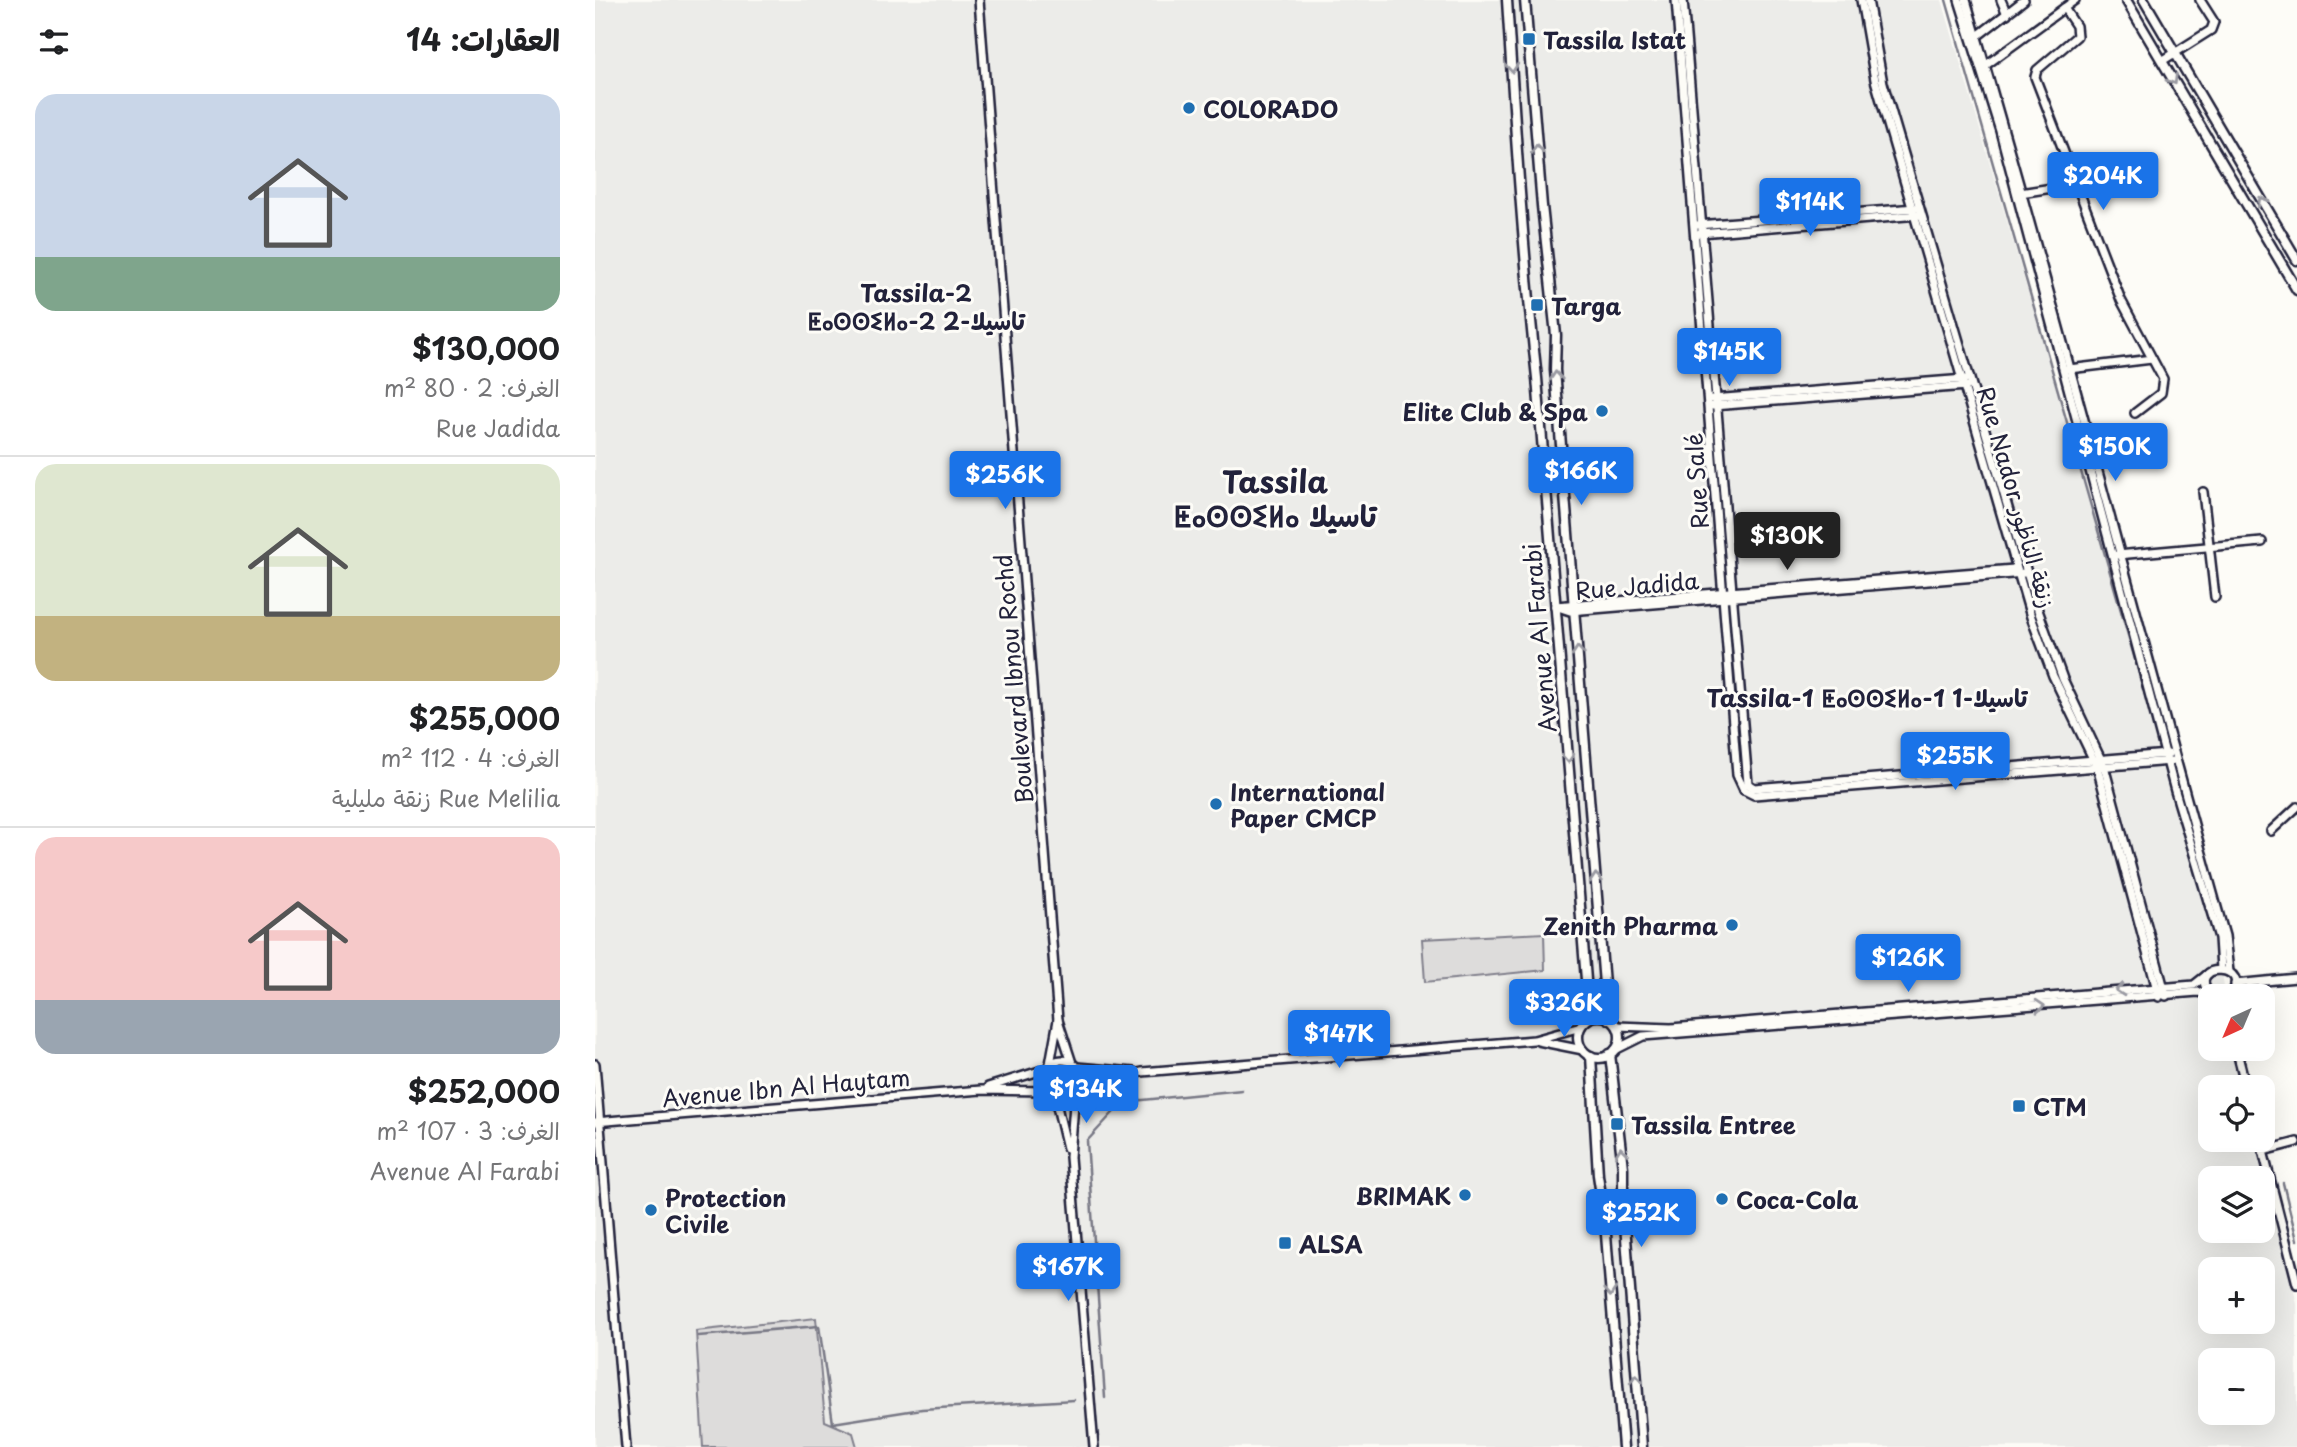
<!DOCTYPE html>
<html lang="ar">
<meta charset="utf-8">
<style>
:root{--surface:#fff;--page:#f2f2f2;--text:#202124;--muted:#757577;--line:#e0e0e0;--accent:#1a73e8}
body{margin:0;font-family:"Playpen Sans","Playpen Sans Arabic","Noto Sans Tifinagh",sans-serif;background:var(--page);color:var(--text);direction:rtl;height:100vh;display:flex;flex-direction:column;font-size:26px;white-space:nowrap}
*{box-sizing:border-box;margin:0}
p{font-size:23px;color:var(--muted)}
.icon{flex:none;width:38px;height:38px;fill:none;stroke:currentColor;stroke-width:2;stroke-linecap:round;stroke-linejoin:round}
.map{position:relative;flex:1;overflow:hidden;direction:ltr}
.panel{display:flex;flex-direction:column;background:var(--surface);width:595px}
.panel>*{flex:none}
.needle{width:46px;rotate:224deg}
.controls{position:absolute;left:1603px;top:984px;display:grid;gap:14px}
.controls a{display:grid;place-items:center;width:77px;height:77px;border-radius:14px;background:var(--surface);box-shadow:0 7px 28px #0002;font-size:35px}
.price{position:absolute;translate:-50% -60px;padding:0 16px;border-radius:7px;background:var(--accent);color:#fff;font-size:23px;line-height:46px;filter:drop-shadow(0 2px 4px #0008)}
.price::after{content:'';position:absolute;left:50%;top:42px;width:21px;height:16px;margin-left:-10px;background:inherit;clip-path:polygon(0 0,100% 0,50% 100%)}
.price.on{background:#222;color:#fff}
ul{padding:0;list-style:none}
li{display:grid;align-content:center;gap:14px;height:371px;padding:0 35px}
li+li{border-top:2px solid var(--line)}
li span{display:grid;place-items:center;height:217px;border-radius:21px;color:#555}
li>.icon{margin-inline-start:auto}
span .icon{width:126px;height:126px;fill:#fffc;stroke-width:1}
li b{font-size:30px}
h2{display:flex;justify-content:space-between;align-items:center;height:84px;padding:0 35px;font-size:30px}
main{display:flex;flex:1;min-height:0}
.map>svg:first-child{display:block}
.built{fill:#ecece9;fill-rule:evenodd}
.green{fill:#dddcdb;stroke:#807f8b;stroke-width:2}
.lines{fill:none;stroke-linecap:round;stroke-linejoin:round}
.stream{stroke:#787885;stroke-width:2.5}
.minor-casing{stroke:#22223b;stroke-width:12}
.tertiary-casing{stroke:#22223b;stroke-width:13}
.minor{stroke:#fdfcf7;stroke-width:7}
.tertiary{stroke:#fdfcf7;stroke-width:8}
.oneway{stroke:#9a9aa2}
.poi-dot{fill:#1f6fb2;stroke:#fdfcf7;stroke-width:2.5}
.labels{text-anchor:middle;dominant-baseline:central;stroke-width:6;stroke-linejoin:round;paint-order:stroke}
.poi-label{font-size:23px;font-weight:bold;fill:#22223b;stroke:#fdfcf7;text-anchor:start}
.street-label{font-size:23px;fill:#22223b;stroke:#fdfcf7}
.neighbourhood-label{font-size:24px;font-weight:bold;fill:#22223b;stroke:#fdfcf7}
.district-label{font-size:30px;font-weight:bold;fill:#22223b;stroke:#fdfcf7}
</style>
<main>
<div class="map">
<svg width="1702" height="1447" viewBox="0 0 1702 1447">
<rect width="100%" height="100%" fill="#fdfcf7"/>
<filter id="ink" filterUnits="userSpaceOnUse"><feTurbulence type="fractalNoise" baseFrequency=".0143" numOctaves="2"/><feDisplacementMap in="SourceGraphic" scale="14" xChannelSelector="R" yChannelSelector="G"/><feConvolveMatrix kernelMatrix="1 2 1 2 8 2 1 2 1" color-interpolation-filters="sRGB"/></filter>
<g filter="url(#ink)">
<path class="built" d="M0,0H1347L1623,938L1630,996H1615V1048H1641L1649,1087H1615V1139H1662L1702,1304V1447H0ZM1615,1178H1668V1230H1615ZM1615,1269H1668V1321H1615ZM1615,1360H1668V1412H1615Z"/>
<g class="green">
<path d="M949,933L950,970L830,982L827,939Z"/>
<path d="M221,1318L230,1421L258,1433L262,1447H108L101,1331Z"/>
</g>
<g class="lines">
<g class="stream">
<path d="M1351,0L1563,740"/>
<path d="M1603,879L1614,920"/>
<path d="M1688,1183L1702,1240"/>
<path d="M103,1336L224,1326L238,1423L327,1409L479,1400"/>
<path d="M510,1398L492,1141L528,1102L647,1090"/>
</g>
<defs>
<g id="minor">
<path d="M384,0L463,1020L477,1063"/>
<path d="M1081,0L1142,775L1149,790"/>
<path d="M1088,0L1153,784"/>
<path d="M1266,0L1280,80L1436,617L1458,676L1502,767L1564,997"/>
<path d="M1273,0L1288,83L1443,610L1468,679L1509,766L1571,996"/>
<path d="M1364,0L1405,131L1580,791L1624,938L1626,969"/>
<path d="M1371,0C1463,311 1542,624 1630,936L1634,972"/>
<path d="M1406,0L1412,14"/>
<path d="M1469,8L1481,26L1482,36L1442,70L1440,77L1526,300L1568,379L1566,393L1540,413"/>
<path d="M1380,38L1429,0"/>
<path d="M1567,61L1616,30L1619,22L1605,0"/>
<path d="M1387,68L1480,0"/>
<path d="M1425,193L1483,184"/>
<path d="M1102,225L1321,208"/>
<path d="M1105,233L1324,215"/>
<path d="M1474,369L1557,359"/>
<path d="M1117,399L1370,379"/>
<path d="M1118,406L1372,386"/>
<path d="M1608,492L1620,597"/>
<path d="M1522,555L1667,542"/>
<path d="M960,606L975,611L1429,573"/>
<path d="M960,606L1419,569"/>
<path d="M1153,784L1159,788L1573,754"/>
<path d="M1149,790L1159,795L1576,761"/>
<path d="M1676,831L1702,807"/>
<path d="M1640,984L1702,978"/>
<path d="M1614,994C1591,959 1662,965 1634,996"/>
<path d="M1022,1026L1076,1028L1599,985L1613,974"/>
<path d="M943,1041L988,1050"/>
<path d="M1641,1048L1651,1087"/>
<path d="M1020,1050L1048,1036L1603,992L1614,994"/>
<circle cx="467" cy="1078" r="18"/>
<path d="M0,1064L31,1447"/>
<path d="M455,1064L463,1020"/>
<path d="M482,1067L539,1072"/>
<path d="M393,1087L451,1069"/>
<path d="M483,1087L547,1072L939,1040L986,1027"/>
<path d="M480,1091L475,1157L499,1447"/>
<path d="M459,1094L472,1148"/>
<path d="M0,1122L386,1090L454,1091"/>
<path d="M1665,1139L1702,1284"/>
<path d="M1668,1151L1702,1142"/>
</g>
<g id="tertiary">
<path d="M912,0C920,126 928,253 942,378L992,992L990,1021"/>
<path d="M930,0L947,206L961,335L960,370L1010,997L1014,1019"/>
<path d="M1531,0L1702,290"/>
<path d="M1549,0L1702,260"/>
<circle cx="1004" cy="1037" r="21"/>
<path d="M1015,1054L1028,1168V1198L1047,1447"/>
<path d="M996,1056L1003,1175L1010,1222L1028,1447"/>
</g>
</defs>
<use href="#minor" class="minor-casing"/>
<use href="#tertiary" class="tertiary-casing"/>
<use href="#minor" class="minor"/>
<use href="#tertiary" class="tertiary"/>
</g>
<defs><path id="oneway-chevron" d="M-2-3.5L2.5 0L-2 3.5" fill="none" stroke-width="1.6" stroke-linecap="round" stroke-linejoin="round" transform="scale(1.75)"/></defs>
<g class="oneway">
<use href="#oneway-chevron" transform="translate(917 68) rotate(85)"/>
<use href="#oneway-chevron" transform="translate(1578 80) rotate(59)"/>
<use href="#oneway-chevron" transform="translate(942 149) rotate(-95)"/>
<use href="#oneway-chevron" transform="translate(1667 201) rotate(-120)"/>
<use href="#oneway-chevron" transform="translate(961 376) rotate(-94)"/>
<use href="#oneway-chevron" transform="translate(983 651) rotate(-94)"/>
<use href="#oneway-chevron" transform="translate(973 758) rotate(86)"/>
<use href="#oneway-chevron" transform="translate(1001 878) rotate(-94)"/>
<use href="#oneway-chevron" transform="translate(1525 990) rotate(175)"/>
<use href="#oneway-chevron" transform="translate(1445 1006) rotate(-4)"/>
<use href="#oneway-chevron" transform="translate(1026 1152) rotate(-97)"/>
<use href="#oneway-chevron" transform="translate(1015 1292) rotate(86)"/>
<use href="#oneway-chevron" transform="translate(1041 1379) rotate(-94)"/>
</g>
</g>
<g class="poi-dot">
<rect x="927" y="32" width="14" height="14" rx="3.5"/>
<circle cx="594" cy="108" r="7"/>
<rect x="935" y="298" width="14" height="14" rx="3.5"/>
<circle cx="1007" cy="411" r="7"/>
<circle cx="621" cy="804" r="7"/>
<circle cx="1137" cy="925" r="7"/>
<rect x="1417" y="1099" width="14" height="14" rx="3.5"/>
<rect x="1015" y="1117" width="14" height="14" rx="3.5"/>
<circle cx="870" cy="1195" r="7"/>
<circle cx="1127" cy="1199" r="7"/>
<circle cx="56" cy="1210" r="7"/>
<rect x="683" y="1236" width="14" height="14" rx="3.5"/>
</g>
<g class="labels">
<g class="poi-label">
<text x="948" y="39">Tassila Istat</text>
<text x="608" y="108">COLORADO</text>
<text x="956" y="305">Targa</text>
<text x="993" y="411" text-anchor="end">Elite Club &amp; Spa</text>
<text x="635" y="791">International<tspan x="635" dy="26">Paper CMCP</tspan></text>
<text x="1123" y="925" text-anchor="end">Zenith Pharma</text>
<text x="1438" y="1106">CTM</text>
<text x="1036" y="1124">Tassila Entree</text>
<text x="856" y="1195" text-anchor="end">BRIMAK</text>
<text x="70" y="1197">Protection<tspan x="70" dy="26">Civile</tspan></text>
<text x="1141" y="1199">Coca-Cola</text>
<text x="704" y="1243">ALSA</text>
</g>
<g class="street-label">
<text transform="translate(1101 481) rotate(-94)">Rue Salé</text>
<text transform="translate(1422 497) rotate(74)">Rue Nador زنقة الناظور</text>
<text transform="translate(1042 585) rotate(-5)">Rue Jadida</text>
<text transform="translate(944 638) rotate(-95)">Avenue Al Farabi</text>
<text transform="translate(418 679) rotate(-95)">Boulevard Ibnou Rochd</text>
<text transform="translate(191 1087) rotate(-5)">Avenue Ibn Al Haytam</text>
</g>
<g class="neighbourhood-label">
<text x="321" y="292">Tassila-2<tspan x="321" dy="28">ⵟⴰⵙⵙⵉⵍⴰ-2 2-تاسيلا</tspan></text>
<text x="1272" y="697">Tassila-1 ⵟⴰⵙⵙⵉⵍⴰ-1 1-تاسيلا</text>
</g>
<g class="district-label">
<text x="680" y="480">Tassila<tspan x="680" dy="34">ⵟⴰⵙⵙⵉⵍⴰ تاسيلا</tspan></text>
</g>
</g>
</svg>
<div class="controls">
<a><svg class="needle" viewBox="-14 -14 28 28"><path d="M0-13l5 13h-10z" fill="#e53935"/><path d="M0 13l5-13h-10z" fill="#757577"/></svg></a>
<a><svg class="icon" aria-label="locate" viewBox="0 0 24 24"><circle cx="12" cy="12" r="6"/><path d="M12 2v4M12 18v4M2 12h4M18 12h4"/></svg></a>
<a><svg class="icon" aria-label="layers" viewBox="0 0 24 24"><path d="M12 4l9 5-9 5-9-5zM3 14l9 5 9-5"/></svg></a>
<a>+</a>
<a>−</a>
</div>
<b class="price" style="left:1508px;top:212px">$204K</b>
<b class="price" style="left:1215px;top:238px">$114K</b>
<b class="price" style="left:1134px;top:388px">$145K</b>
<b class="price" style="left:1520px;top:483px">$150K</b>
<b class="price" style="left:986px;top:507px">$166K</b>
<b class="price" style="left:410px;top:511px">$256K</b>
<b class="price on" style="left:1192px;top:572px">$130K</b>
<b class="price" style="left:1360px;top:792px">$255K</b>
<b class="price" style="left:1313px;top:994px">$126K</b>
<b class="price" style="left:969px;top:1039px">$326K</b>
<b class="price" style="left:744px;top:1070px">$147K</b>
<b class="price" style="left:491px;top:1125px">$134K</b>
<b class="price" style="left:1046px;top:1249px">$252K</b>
<b class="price" style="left:473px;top:1303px">$167K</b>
</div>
<section class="panel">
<h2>العقارات: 14<svg class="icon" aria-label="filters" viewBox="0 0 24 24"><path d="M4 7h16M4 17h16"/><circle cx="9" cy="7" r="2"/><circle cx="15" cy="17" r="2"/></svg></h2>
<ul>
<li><span style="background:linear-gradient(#c9d6e8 75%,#7fa58c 0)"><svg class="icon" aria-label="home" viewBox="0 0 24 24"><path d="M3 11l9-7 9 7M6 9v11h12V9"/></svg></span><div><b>$130,000</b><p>الغرف: 2 · 80 m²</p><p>Rue Jadida</p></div></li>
<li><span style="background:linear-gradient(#dfe7d0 70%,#c2b280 0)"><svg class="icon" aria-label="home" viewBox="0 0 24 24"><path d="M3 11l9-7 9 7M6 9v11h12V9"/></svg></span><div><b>$255,000</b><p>الغرف: 4 · 112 m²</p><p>Rue Melilia زنقة مليلية</p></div></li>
<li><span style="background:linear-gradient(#f6c9c9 75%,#9aa5b1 0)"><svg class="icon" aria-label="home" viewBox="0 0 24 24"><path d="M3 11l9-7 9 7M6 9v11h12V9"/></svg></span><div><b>$252,000</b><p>الغرف: 3 · 107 m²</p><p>Avenue Al Farabi</p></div></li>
</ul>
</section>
</main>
